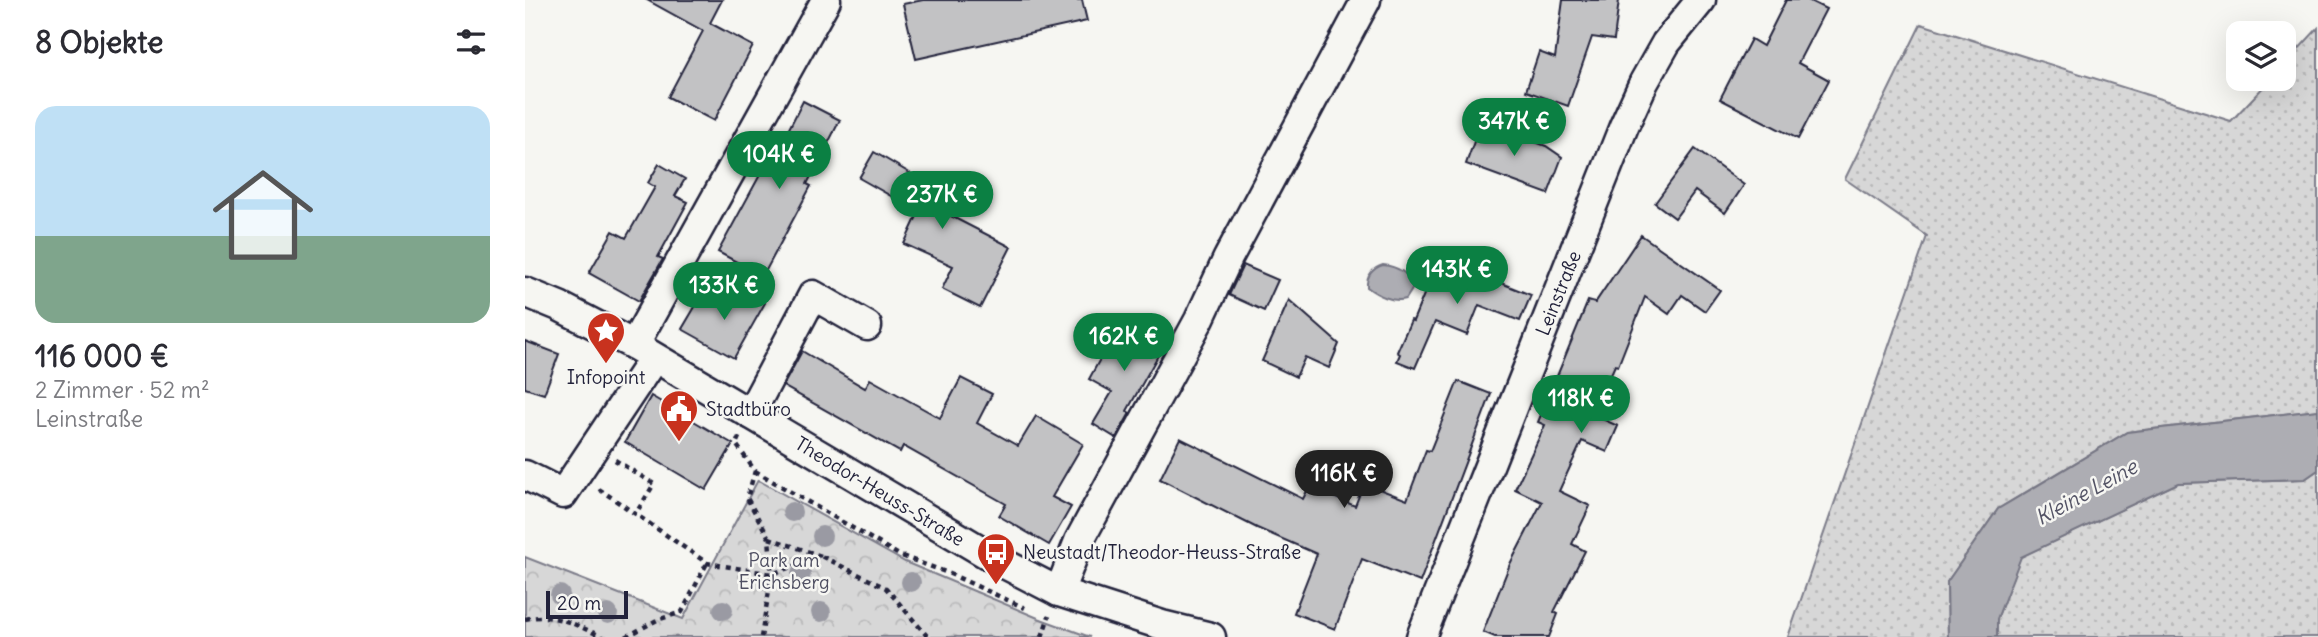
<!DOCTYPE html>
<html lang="de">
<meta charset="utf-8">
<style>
:root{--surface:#fff;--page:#f7f7f7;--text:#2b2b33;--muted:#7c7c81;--accent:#0b8043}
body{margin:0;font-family:Delius,sans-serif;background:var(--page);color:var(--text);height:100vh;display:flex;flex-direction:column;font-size:26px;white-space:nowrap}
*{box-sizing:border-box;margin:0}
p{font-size:23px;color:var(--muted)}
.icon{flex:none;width:38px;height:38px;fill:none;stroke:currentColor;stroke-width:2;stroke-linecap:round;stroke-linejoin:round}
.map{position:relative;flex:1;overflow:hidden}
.side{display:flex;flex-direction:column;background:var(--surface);width:525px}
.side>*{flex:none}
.tools{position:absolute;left:1701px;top:21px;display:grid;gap:14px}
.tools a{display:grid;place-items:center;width:70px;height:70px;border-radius:14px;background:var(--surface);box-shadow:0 7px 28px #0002;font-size:35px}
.scale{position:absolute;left:21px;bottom:18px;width:82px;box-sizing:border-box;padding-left:7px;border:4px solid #22223b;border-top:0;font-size:19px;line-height:24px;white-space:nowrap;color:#22223b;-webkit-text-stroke:5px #f6f6f2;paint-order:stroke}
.price{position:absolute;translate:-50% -60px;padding:0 16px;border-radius:24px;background:var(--accent);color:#fff;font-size:23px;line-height:46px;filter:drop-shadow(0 2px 4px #0008)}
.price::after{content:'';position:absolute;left:50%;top:42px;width:21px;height:16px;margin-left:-10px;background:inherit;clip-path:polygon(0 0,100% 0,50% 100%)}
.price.active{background:#222;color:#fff}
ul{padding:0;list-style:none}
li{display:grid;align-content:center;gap:14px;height:371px;padding:0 35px}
li span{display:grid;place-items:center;height:217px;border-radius:21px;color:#555}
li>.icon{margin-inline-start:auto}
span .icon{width:126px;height:126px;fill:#fffc;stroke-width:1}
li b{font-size:30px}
h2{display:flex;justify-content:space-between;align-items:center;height:84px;padding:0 35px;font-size:30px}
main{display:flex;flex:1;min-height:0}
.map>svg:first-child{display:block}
.grass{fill:url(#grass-dots);stroke:#7c7c89;stroke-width:2}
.park{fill:url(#park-crowns);stroke:#7c7c89;stroke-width:2}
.water{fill:#adadb3;stroke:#757583;stroke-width:2}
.building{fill:#c2c2c4;stroke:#22223b;stroke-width:2}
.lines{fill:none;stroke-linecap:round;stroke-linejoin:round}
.minor-casing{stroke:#22223b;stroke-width:33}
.path{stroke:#22223b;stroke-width:4.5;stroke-dasharray:5 5;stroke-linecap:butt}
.minor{stroke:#f6f6f2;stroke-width:28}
.tree{fill:#9a9aa3}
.labels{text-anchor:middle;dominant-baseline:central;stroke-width:5;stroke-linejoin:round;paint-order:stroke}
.street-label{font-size:19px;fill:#22223b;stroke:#f6f6f2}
.poi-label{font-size:19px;fill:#22223b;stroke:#f6f6f2;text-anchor:start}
.park-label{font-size:19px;fill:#4f4f62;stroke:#f6f6f2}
.water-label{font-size:21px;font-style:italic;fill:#535365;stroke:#f6f6f2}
</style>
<main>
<section class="side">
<h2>8 Objekte<svg class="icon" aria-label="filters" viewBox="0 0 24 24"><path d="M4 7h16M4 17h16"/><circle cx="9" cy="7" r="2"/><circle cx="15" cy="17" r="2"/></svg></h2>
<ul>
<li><span style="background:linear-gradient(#bfe0f5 60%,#7fa58c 0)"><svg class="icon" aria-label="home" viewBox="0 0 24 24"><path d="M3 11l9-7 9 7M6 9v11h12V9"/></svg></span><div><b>116 000 €</b><p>2 Zimmer · 52 m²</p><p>Leinstraße</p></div></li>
</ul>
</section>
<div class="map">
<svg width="1793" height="637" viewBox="0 0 1793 637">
<defs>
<pattern id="grass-dots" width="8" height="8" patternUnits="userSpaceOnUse" patternTransform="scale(1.75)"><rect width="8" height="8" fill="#d7d7d7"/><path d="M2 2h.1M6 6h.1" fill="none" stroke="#b8b8b9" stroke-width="1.8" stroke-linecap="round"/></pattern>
<pattern id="park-crowns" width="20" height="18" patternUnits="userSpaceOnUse" patternTransform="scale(1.75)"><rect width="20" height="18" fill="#d7d7d7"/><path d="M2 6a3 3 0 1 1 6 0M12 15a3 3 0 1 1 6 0" fill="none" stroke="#b8b8b9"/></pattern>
</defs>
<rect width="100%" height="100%" fill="#f6f6f2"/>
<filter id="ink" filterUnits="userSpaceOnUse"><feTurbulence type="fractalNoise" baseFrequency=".0143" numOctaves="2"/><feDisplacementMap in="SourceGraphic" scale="14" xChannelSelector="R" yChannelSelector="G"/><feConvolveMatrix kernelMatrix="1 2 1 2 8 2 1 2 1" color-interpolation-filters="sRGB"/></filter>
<g filter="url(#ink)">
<g class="grass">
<path d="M1396,24L1706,121L1746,79H1759V65L1793,28V410L1602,432L1473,509L1422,582L1423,637H1263L1402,236L1320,179Z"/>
<path d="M1793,470V637H1472V619L1495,557L1653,483L1780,479Z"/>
</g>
<path class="park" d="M233,480L380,562L513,618L565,637H0V557L158,619Z"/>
<g class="water">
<path d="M858,265C870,266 888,274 888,288L881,299C869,303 852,295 842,287C841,276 848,268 858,265Z"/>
<path d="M1793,410V470L1780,479L1653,483L1496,557L1472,619V637H1423L1422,582L1473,509L1602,432Z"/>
</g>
<g class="building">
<path d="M122,0H197L185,23L228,46L189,121L143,97L178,31Z"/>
<path d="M398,0H557L562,21L391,59L378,4Z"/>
<path d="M1038,0H1094L1089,40L1067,37L1043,106L1001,91L1014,52L1030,58Z"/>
<path d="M1261,0H1283L1301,9L1273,63L1304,80L1273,139L1195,99L1226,39L1238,46Z"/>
<path d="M278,101L315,120L282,184L286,186L238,276L193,252L242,162L246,164Z"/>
<path d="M956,122L1021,146L1037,157L1023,194L941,164Z"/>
<path d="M1170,149L1219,185L1200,213L1170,191L1150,218L1130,203Z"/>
<path d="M349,152L407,186L408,183L427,192L418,212L486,247L455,308L417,289L428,266L379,244L394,212L334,178Z"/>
<path d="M134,164L160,179L150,196L163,202L133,257L138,259L114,301L64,273L88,231L101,238L130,187L123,183Z"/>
<path d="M1116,235L1195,290L1180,311L1157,295L1144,314L1120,297L1093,366L1090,365L1068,415L1093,426L1082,452L1057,441L1034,491L1065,506L1047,544L1060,551L1029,612L1033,614L1024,637H970L958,632L985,564L1017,502L990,489L1020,425L1013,422L1063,301L1070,303Z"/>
<path d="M914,258L1006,295L995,321L954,305L942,335L910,322L890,368L872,361L875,354L872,352L886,320L888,321Z"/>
<path d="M718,265L753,280L739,311L704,295Z"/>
<path d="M213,288L240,303L209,358L157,329L177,295L201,309Z"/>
<path d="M764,300L814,344L804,368L780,357L771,377L737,361Z"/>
<path d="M597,319L640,343L602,411L605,413L591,438L568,424L587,392L564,379Z"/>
<path d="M0,341L34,354L19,394L0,388Z"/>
<path d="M277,351L340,388L345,379L415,418L436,378L467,394L452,423L493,446L511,416L558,444L527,497L546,507L524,545L474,516L481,504L378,446L375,452L258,386Z"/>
<path d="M933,381L966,394L895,582L837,559L810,629L769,613L792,554L732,528L635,479L655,438L778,499L784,487L830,506L839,483L882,500L901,450L905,451Z"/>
<path d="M126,396L208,444L181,490L100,442Z"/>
</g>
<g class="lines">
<defs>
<g id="minor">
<path d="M0,292L34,306L109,345L472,560L534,592L637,625L686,637"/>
<path d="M109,345L301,0"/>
<path d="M225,414L288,295L342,326"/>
<path d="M0,475L38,494L129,358"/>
<path d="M534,592L554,541L674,320L703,258L841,0"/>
<path d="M896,637L1099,126L1119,82L1141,43L1176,0"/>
</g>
</defs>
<use href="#minor" class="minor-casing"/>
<g class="path">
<path d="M214,437L211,444L230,471L222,498L244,538L247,574L236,637"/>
<path d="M90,460L129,484L111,513"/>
<path d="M230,471L374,555L423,573L500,608"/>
<path d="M74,489L182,563L247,574L296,556L361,588L403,637"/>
<path d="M244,538L296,556"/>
<path d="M0,619C31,612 50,625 78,637"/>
<path d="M101,637L132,620L157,612L182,563"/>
<path d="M517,637L524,616"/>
</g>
<use href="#minor" class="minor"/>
</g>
<g class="tree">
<circle cx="267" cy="512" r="10"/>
<circle cx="297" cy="536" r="10"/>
<circle cx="276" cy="574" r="10"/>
<circle cx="386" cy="582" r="10"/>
<circle cx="35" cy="595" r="10"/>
<circle cx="198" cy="610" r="10"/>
<circle cx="296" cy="612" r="10"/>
<circle cx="83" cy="614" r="10"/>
</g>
</g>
<defs>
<symbol id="sight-pin" viewBox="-11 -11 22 30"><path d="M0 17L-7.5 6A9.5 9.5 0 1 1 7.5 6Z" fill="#c8321e" stroke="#f6f6f2"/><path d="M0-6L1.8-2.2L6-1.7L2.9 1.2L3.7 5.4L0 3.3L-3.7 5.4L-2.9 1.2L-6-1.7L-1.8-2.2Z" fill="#fff"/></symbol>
<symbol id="civic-pin" viewBox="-11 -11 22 30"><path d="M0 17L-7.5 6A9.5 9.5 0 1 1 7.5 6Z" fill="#c8321e" stroke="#f6f6f2"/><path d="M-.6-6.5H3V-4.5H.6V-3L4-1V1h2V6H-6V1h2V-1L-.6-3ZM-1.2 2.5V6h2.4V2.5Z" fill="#fff"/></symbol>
<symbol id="bus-pin" viewBox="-11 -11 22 30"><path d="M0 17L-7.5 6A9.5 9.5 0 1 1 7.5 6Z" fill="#c8321e" stroke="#f6f6f2"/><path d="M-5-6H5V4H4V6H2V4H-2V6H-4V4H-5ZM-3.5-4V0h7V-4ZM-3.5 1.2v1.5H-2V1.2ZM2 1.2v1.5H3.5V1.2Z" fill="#fff"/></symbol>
</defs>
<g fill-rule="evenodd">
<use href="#sight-pin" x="59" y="309" width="44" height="60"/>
<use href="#civic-pin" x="132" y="387" width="44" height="60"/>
<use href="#bus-pin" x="449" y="530" width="44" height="60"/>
</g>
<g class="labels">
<g class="street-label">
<text transform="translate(1033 293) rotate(-68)">Leinstraße</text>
<text transform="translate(355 491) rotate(31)">Theodor-Heuss-Straße</text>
</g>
<g class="poi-label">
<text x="81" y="377" text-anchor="middle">Infopoint</text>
<text x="181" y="409">Stadtbüro</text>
<text x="498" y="552">Neustadt/Theodor-Heuss-Straße</text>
</g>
<g class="park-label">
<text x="259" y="560">Park am<tspan x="259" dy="22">Erichsberg</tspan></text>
</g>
<g class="water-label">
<text transform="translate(1561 492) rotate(-29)">Kleine Leine</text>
</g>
</g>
</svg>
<div class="tools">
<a><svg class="icon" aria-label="layers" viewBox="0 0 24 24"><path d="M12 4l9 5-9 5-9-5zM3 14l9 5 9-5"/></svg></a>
</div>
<div class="scale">20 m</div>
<b class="price" style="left:989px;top:158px">347K €</b>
<b class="price" style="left:254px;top:191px">104K €</b>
<b class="price" style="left:417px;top:231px">237K €</b>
<b class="price" style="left:932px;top:306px">143K €</b>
<b class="price" style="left:199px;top:322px">133K €</b>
<b class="price" style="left:599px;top:373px">162K €</b>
<b class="price" style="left:1056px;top:435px">118K €</b>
<b class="price active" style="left:819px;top:510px">116K €</b>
</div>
</main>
